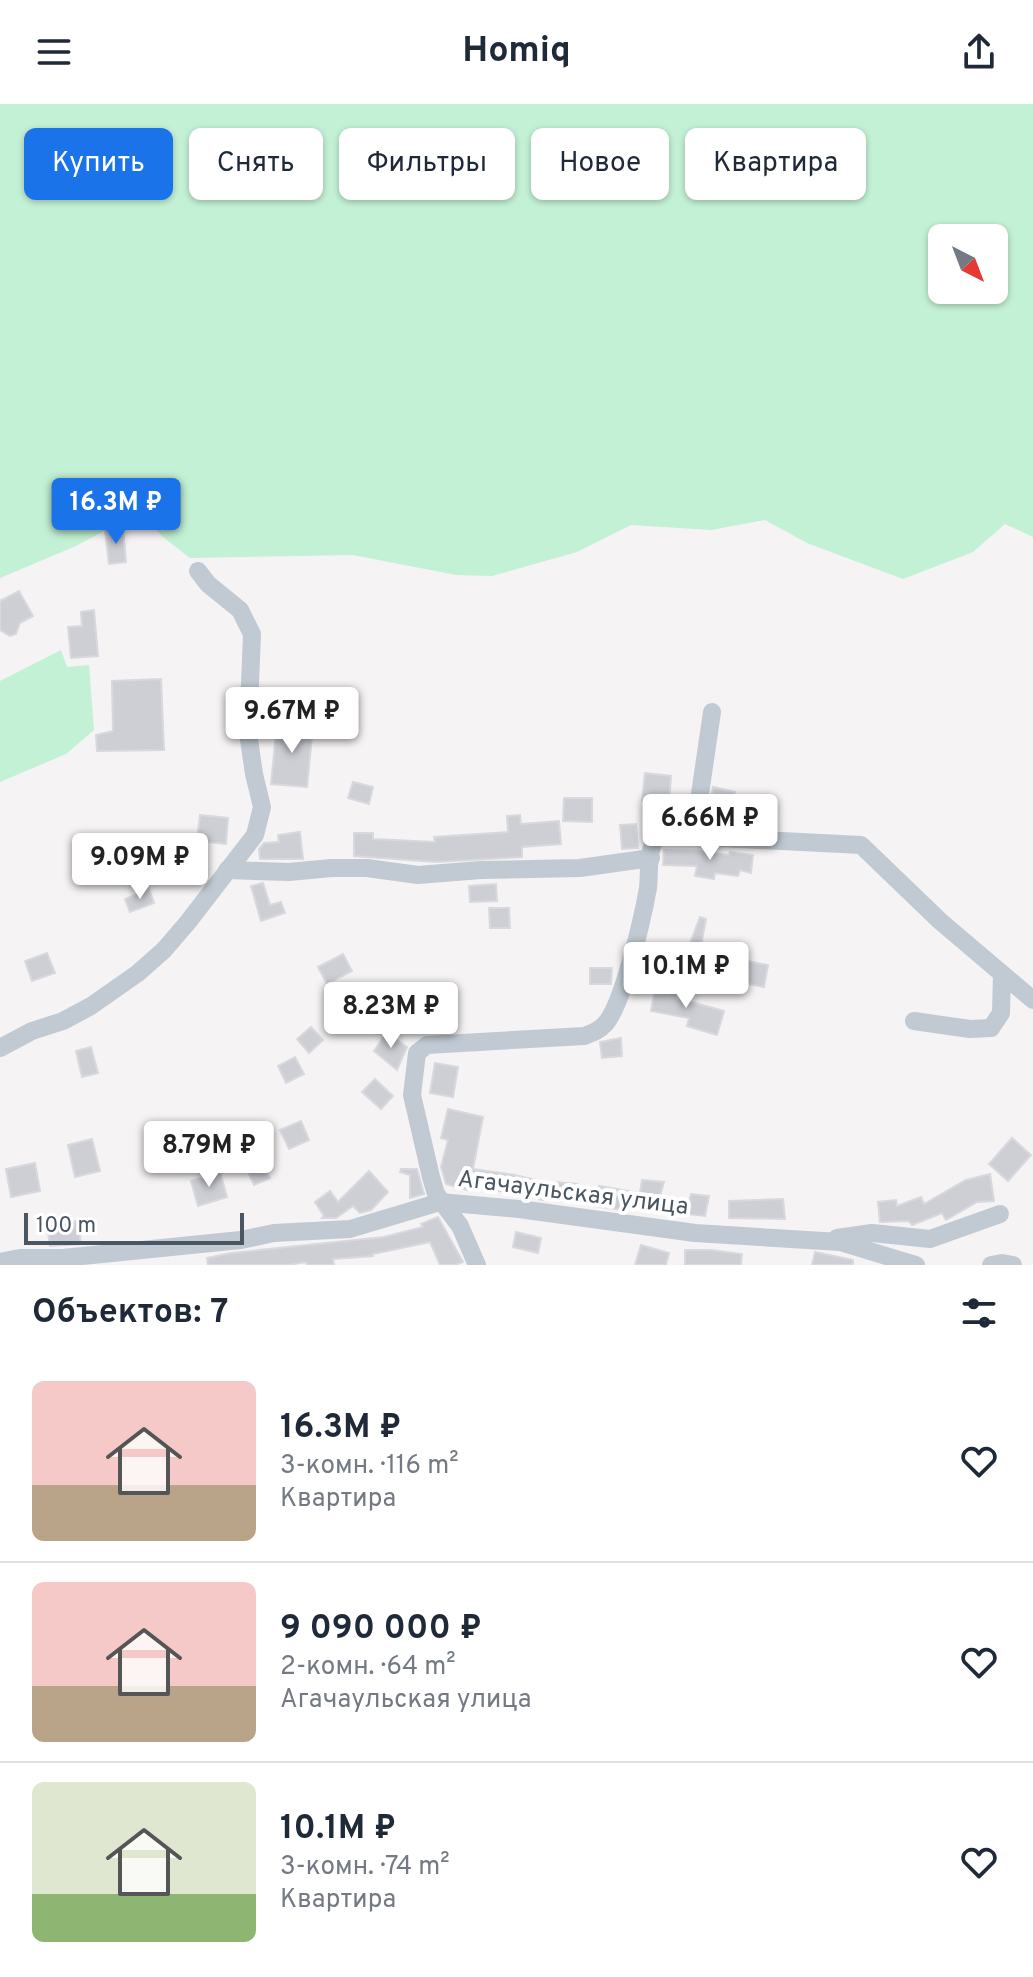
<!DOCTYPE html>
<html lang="ru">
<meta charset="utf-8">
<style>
:root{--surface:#fff;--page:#f2f2f3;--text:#1f2937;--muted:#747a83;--line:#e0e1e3;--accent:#1a73e8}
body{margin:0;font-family:Overpass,sans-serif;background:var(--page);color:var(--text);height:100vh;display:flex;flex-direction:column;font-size:30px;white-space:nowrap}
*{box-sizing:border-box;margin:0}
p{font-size:26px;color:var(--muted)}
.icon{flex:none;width:44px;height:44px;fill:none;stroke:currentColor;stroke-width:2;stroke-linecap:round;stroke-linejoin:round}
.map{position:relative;height:1161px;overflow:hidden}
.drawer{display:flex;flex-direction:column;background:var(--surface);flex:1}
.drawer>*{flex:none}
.guide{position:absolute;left:24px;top:24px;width:986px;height:72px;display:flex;gap:16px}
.needle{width:52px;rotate:138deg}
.fabs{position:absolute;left:928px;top:120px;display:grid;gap:16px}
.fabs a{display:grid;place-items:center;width:80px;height:80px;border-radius:12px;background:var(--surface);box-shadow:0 2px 6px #0004;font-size:40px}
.scale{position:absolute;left:24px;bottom:20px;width:220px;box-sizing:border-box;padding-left:8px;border:4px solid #4a5661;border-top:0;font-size:22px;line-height:28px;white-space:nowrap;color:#4a5661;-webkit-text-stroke:6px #fff;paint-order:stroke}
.price{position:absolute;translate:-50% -68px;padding:0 18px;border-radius:8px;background:#fff;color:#222;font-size:26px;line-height:52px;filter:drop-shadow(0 2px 4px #0008)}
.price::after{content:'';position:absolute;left:50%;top:48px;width:24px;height:18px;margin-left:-12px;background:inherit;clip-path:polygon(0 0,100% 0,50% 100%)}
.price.on{background:var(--accent);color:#fff}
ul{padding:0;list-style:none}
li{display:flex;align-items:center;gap:24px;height:200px;padding:0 32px}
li+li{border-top:2px solid var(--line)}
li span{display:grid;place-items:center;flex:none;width:224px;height:160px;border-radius:12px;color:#555}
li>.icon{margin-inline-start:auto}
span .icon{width:96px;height:96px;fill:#fffc;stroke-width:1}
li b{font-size:34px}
h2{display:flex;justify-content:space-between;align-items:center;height:96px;padding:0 32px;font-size:34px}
.chip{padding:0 28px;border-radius:12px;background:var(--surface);box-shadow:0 2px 6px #0004;font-size:28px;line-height:72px}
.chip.on{background:var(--accent);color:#fff}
header{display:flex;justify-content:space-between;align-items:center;height:104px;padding:0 32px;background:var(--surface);font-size:36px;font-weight:700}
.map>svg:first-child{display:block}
.green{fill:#c3f1d5;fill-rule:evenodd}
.building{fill:#cdcfd5;stroke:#d7d9de;stroke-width:2}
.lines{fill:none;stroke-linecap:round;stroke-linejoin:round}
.minor{stroke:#c1cad2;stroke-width:18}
.labels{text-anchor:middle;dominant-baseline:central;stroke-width:8;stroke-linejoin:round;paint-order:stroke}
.street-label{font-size:24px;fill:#4a5661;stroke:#fff}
</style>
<header><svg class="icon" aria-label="menu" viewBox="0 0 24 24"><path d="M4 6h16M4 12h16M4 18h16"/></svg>Homiq<svg class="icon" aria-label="share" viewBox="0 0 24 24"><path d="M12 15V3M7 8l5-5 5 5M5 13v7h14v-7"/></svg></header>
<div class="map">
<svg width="1033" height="1161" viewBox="0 0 1033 1161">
<rect width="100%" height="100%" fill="#f5f3f3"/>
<g class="green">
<path d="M0,0H1033V433L1005,420L973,448L903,475L807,439L765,416L711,426L631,421L577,448L492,472L456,471L353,451L190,454L163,433L139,408L76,442L0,474ZM942,134H994V186H942Z"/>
<path d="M61,546L67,563L89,561L94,626L66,650L0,678V577Z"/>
</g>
<g class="building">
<path d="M123,424L126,458L109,460L105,426Z"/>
<path d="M19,487L33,512L20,519L16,530L10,532L0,526V497Z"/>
<path d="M94,506L98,552L71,554L68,523L82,522L81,508Z"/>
<path d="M161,575L164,646L97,647L96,631L113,627L112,577Z"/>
<path d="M277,619L313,622L307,683L271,680Z"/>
<path d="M645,669L671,672L669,700L642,697Z"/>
<path d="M353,678L373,683L369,700L348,694Z"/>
<path d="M713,683L735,688L730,710L710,704Z"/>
<path d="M564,694H592V718L563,717Z"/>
<path d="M200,711L228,714L226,740L197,737Z"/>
<path d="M520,711L521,720L559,717L561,740L522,743V753L436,758L354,752V729H373V735L435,738L434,733L508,728L507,712Z"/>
<path d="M636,720L638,744L622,745L620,721Z"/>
<path d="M300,728L303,755H260L259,745L264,739L279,738L278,731Z"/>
<path d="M664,746L699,747L729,751L730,748L753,751L751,769L740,766L738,772L715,769L714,775L695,772L697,762L663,761Z"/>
<path d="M263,779L270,801L281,798L285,809L261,817L251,782Z"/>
<path d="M496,780L497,797L470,798L469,782Z"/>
<path d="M149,785L154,799L130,808L125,795Z"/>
<path d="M489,804H509L510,824H490Z"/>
<path d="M700,813L706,815L698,858L685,853Z"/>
<path d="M47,849L55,869L32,877L25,857Z"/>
<path d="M343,850L352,867L327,880L318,863Z"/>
<path d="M733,854L768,861L764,883L729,876Z"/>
<path d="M590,864H612L611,880H590Z"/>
<path d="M656,879L678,884L676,894L724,907L717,931L687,922L689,914L651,907Z"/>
<path d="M311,923L323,936L309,949L297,935Z"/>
<path d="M387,928L407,943L397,966L374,947Z"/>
<path d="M621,934L622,952L602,954L600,938Z"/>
<path d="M91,943L98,969L82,973L76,947Z"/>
<path d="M295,953L304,970L286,979L278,962Z"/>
<path d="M435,959L458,963L453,993L430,989Z"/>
<path d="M375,975L393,992L381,1005L362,988Z"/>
<path d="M448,1005L483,1013L473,1065L515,1071L556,1081V1078L577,1080L575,1097L543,1093V1096L494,1086L468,1083L467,1086L446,1080L441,1063L448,1036L441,1034Z"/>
<path d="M301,1017L309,1036L289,1045L280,1026Z"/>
<path d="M1012,1034L1031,1051L1008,1077L989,1060Z"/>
<path d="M92,1035L100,1067L75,1073L68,1041Z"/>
<path d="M255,1043L270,1074L254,1081L240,1051Z"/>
<path d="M35,1059L40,1087L11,1093L6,1065Z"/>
<path d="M401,1065H417L424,1090L410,1094V1071L400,1068Z"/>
<path d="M369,1067L388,1088L371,1106L360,1109L353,1102L336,1114H322L324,1112L315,1098L330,1087L338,1098Z"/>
<path d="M220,1068L227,1093L198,1102L191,1077Z"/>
<path d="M990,1070L994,1097L977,1098L946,1116L942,1109L912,1121L909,1117L880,1118L878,1098L896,1096L897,1102L921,1093L924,1100L966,1076Z"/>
<path d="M642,1076L664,1078L657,1103L623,1101L622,1106L594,1102L599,1082L640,1089Z"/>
<path d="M691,1090L709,1092L705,1112L686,1110Z"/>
<path d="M783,1095L785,1115L729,1114V1097Z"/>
<path d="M438,1113L463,1158L455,1161H440L430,1138L373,1150V1152L333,1155L334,1161H307L306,1158L287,1161H208L207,1154L231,1149L384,1133L423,1123L421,1120Z"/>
<path d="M78,1117L81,1140L50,1142L47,1122Z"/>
<path d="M516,1128L541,1134L538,1149L513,1143Z"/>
<path d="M641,1141L669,1149L666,1161H635Z"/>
<path d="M685,1146H711L742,1150L741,1161H685Z"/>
<path d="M815,1148L853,1156V1161H812Z"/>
</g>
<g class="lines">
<g class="minor">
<path d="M694,731L712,608"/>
<path d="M227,766L289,768L331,764H367L418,771L481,766L580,764L651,754"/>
<path d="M914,917L970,925L991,924L1001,909L1002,870"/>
<path d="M0,944L32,927L63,917L91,902L138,869L164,846L188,818L255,731L262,703L254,670L248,629L252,530L240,506L208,480L198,467"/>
<path d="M837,1134L872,1129L930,1135L1000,1110"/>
<path d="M0,1158L20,1154H63L241,1136L274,1129L350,1125L440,1098L519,1105L695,1129L840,1138L916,1161"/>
<path d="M477,1161L460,1122L436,1090L431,1073L412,991L417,949L427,941L584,932C592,929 599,927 605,920C623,901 643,812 648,784C650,768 646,741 660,731L861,741L940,817L1033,896"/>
<path d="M991,1161L1002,1159L1013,1161"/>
</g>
</g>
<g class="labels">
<g class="street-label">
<text transform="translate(573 1090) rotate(7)">Агачаульская улица</text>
</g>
</g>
</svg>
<div class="fabs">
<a><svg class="needle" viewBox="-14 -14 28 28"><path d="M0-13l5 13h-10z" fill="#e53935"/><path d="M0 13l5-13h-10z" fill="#747a83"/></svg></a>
</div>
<div class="scale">100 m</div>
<b class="price on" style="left:116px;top:442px">16.3M ₽</b>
<b class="price" style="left:292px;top:651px">9.67M ₽</b>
<b class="price" style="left:710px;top:758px">6.66M ₽</b>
<b class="price" style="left:140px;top:797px">9.09M ₽</b>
<b class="price" style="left:686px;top:906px">10.1M ₽</b>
<b class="price" style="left:391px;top:946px">8.23M ₽</b>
<b class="price" style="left:209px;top:1085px">8.79M ₽</b>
<div class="guide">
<a class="chip on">Купить</a>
<a class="chip">Снять</a>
<a class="chip">Фильтры</a>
<a class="chip">Новое</a>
<a class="chip">Квартира</a>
</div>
</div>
<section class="drawer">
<h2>Объектов: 7<svg class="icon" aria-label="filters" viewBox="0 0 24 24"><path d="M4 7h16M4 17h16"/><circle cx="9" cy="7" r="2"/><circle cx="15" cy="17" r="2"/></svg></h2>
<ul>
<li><span style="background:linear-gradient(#f6c9c9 65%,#b9a48a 0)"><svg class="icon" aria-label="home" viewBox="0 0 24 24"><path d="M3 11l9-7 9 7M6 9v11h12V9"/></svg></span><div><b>16.3M ₽</b><p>3-комн. · 116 m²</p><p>Квартира</p></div><svg class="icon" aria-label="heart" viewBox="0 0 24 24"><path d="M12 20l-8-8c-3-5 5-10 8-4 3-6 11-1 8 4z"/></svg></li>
<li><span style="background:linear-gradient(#f6c9c9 65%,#b9a48a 0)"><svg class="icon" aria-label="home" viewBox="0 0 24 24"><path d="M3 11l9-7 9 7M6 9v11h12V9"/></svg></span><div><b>9 090 000 ₽</b><p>2-комн. · 64 m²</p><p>Агачаульская улица</p></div><svg class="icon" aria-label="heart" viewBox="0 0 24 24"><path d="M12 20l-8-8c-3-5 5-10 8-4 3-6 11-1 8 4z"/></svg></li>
<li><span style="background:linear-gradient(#dfe7d0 70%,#8fb573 0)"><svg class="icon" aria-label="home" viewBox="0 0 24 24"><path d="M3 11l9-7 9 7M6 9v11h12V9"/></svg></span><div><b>10.1M ₽</b><p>3-комн. · 74 m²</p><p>Квартира</p></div><svg class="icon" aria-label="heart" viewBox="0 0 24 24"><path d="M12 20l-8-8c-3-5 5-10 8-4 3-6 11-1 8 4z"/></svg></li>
</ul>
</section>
